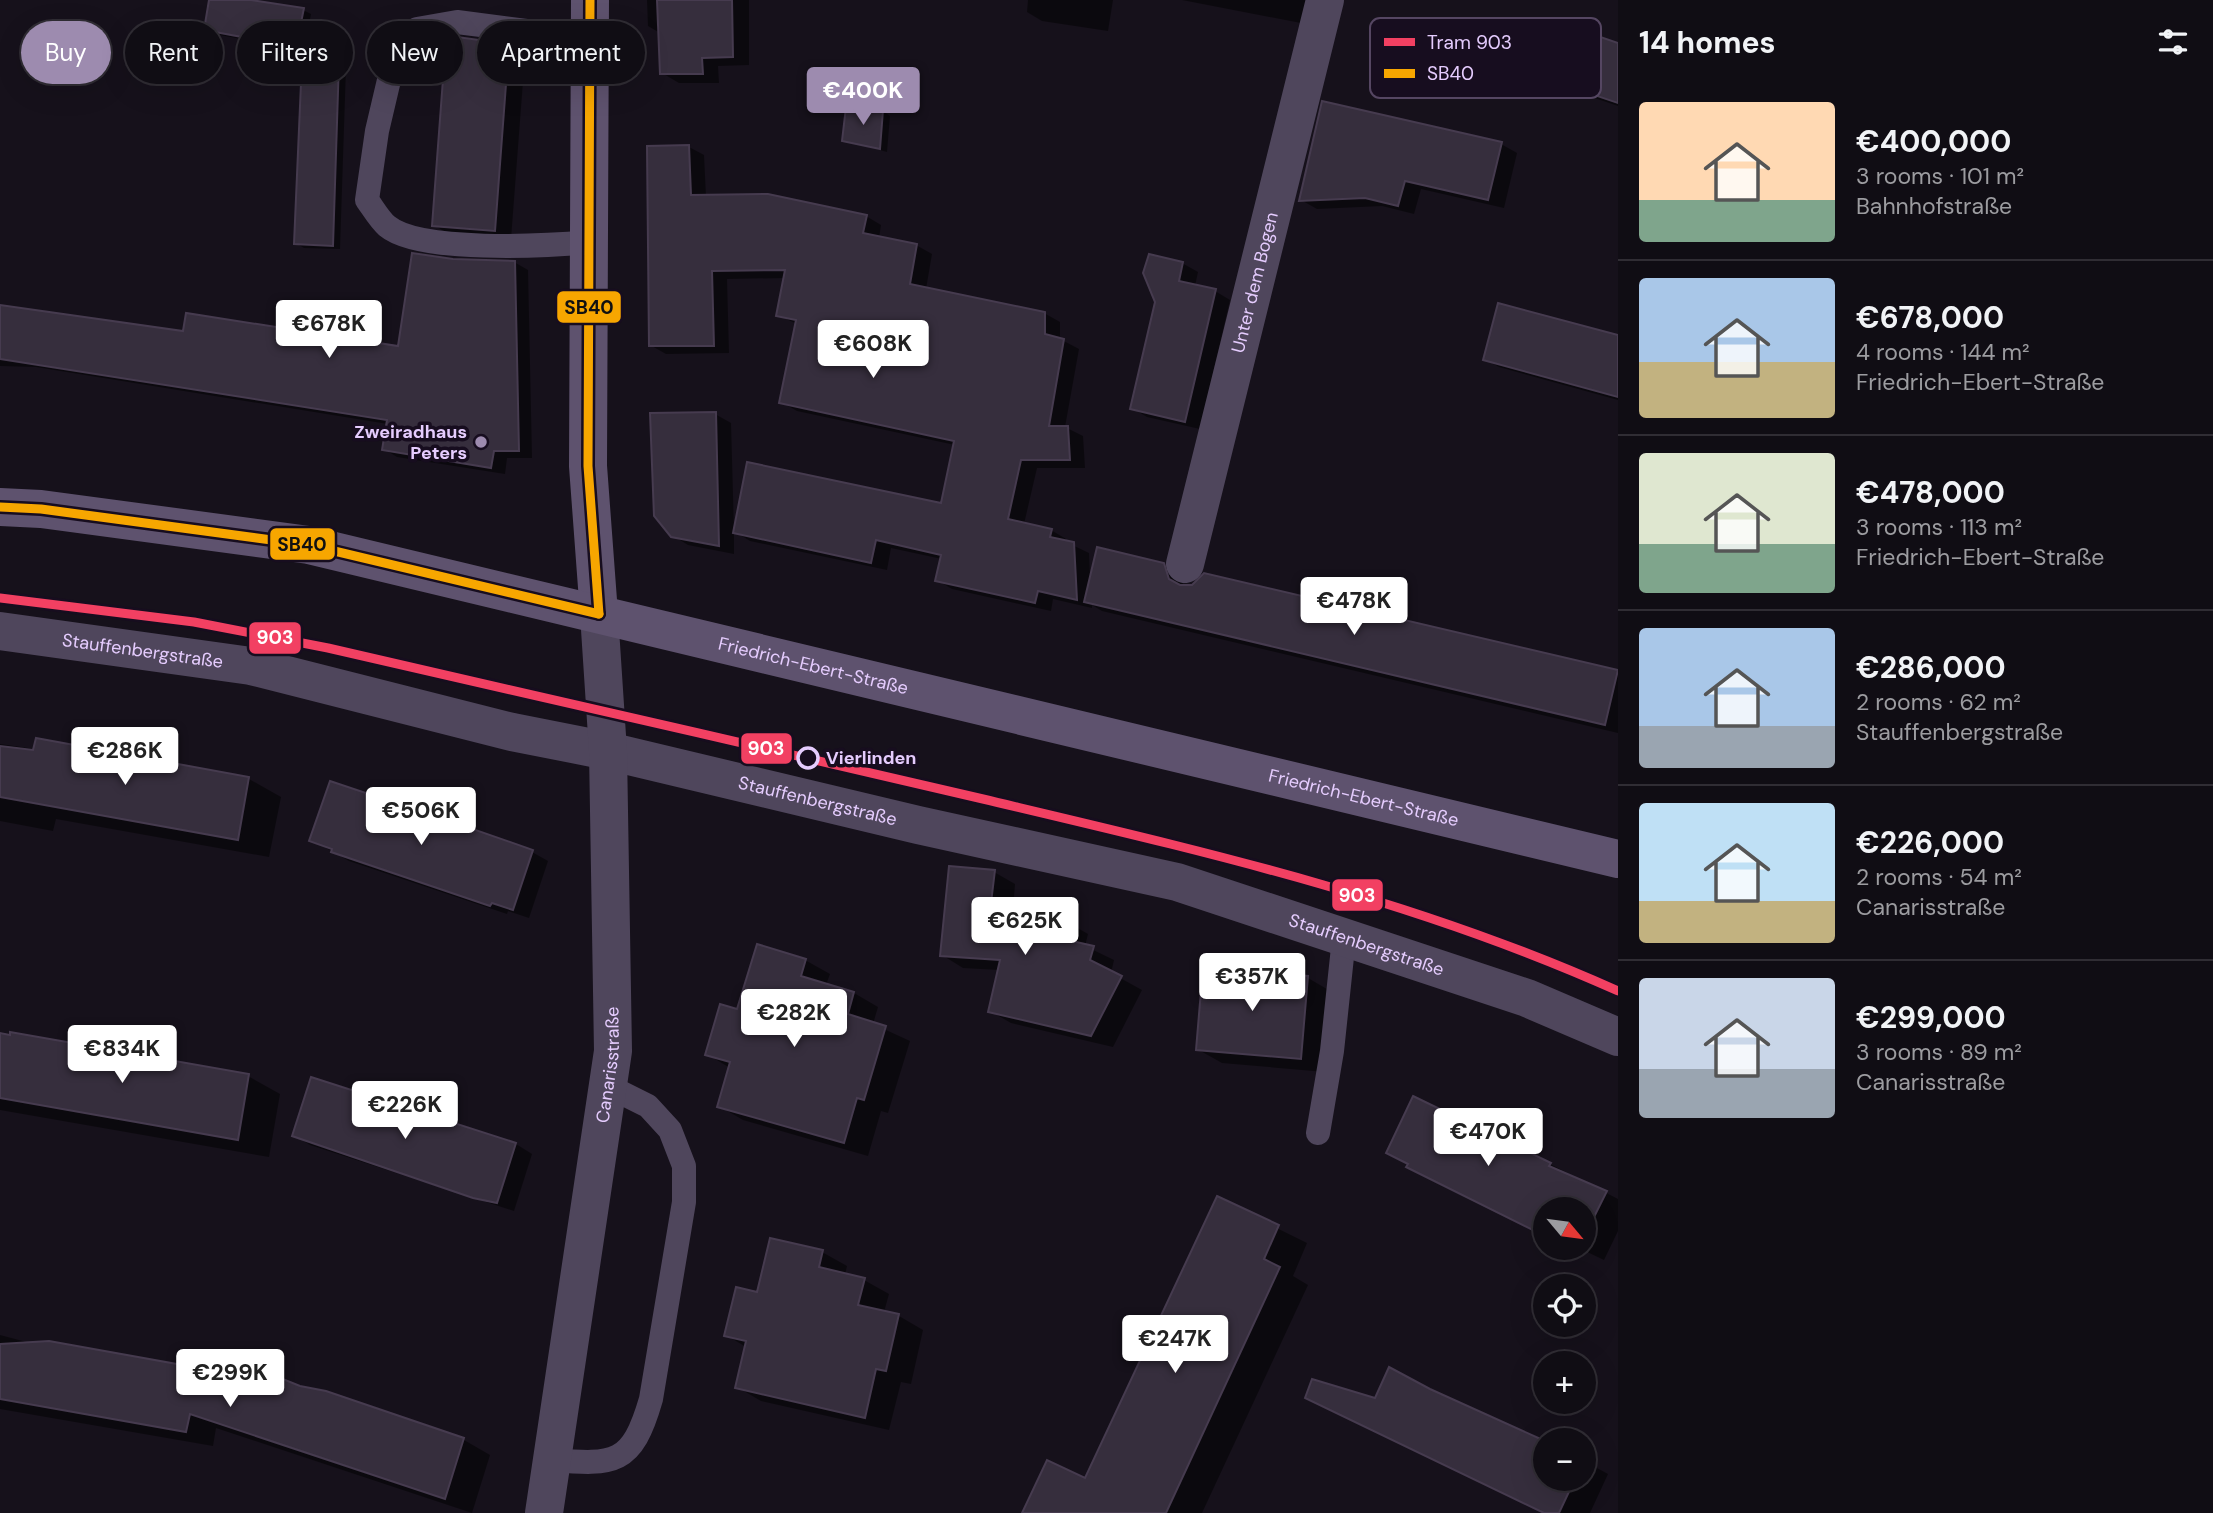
<!DOCTYPE html>
<meta charset="utf-8">
<style>
:root{--surface:#100d14;--page:#1e1b22;--text:#f1f3f6;--muted:#9c9ca0;--line:#302d34;--accent:#9d8baf}
body{margin:0;font-family:"DM Sans",sans-serif;background:var(--page);color:var(--text);height:100vh;display:flex;flex-direction:column;font-size:26px;white-space:nowrap}
*{box-sizing:border-box;margin:0}
p{font-size:23px;color:var(--muted)}
.icon{flex:none;width:38px;height:38px;fill:none;stroke:currentColor;stroke-width:2;stroke-linecap:round;stroke-linejoin:round}
.map{position:relative;flex:1;overflow:hidden}
.panel{display:flex;flex-direction:column;background:var(--surface);width:595px}
.panel>*{flex:none}
.guide{position:absolute;left:21px;top:21px;width:665px;height:63px;display:flex;gap:14px}
.needle{width:46px;rotate:119deg}
.controls{position:absolute;left:1533px;top:1197px;display:grid;gap:14px}
.controls a{display:grid;place-items:center;width:63px;height:63px;border-radius:50%;background:var(--surface);box-shadow:0 7px 28px #0002,0 0 0 2px var(--line);font-size:35px}
.price{position:absolute;translate:-50% -60px;padding:0 16px;border-radius:7px;background:#fff;color:#222;font-size:23px;line-height:46px;filter:drop-shadow(0 2px 4px #0008)}
.price::after{content:'';position:absolute;left:50%;top:42px;width:21px;height:16px;margin-left:-10px;background:inherit;clip-path:polygon(0 0,100% 0,50% 100%)}
.price.current{background:var(--accent);color:#fff}
ul{padding:0;list-style:none}
li{display:flex;align-items:center;gap:21px;height:175px;padding:0 21px}
li+li{border-top:2px solid var(--line)}
li span{display:grid;place-items:center;flex:none;width:196px;height:140px;border-radius:7px;color:#555}
li>.icon{margin-inline-start:auto}
span .icon{width:84px;height:84px;fill:#fffc;stroke-width:1}
li b{font-size:30px}
h2{display:flex;justify-content:space-between;align-items:center;height:84px;padding:0 21px;font-size:30px}
.chip{padding:0 24px;border-radius:32px;background:var(--surface);box-shadow:0 7px 28px #0002,0 0 0 2px var(--line);font-size:24px;line-height:63px}
.chip.current{background:var(--accent);color:#fff}
main{display:flex;flex:1;min-height:0}
.map>svg:first-child{display:block}
.shadow{fill:#0007}
.building{fill:#362e3d;stroke:#463b4f;stroke-width:2}
.lines{fill:none;stroke-linecap:round;stroke-linejoin:round}
.lane{stroke:#4f465c;stroke-width:24}
.street{stroke:#4f465c;stroke-width:38}
.secondary{stroke:#5e526e;stroke-width:38}
.bus-1-casing{stroke:#170d1f;stroke-width:14}
.bus-1{stroke:#f7a600;stroke-width:9}
.tram-1-casing{stroke:#170d1f;stroke-width:14}
.tram-1{stroke:#f24062;stroke-width:9}
.poi-dot{fill:#9d8baf;stroke:#170d1f;stroke-width:2.5}
.stop-dot{fill:#170d1f;stroke:#e5ccfe;stroke-width:3.5}
.labels{text-anchor:middle;dominant-baseline:central;stroke-width:7;stroke-linejoin:round;paint-order:stroke}
.street-label{font-size:18px;fill:#e5ccfe;stroke:#170d1f}
.poi-label{font-size:18px;font-weight:bold;fill:#e5ccfe;stroke:#170d1f;text-anchor:end}
.stop-label{font-size:18px;font-weight:bold;fill:#e5ccfe;stroke:#170d1f;text-anchor:start}
.key{fill:#170d1f;stroke:#554662;stroke-width:2}
.key-label{font-size:19px;fill:#e5ccfe}
.line-badge{stroke:#170d1f;stroke-width:2.5}
.badge-label{font-size:19px;text-anchor:middle;font-weight:bold;fill:#fff}
.pale-badge-label{font-size:19px;text-anchor:middle;font-weight:bold;fill:#111}
</style>
<main>
<div class="map">
<svg width="1618" height="1513" viewBox="0 0 1618 1513">
<rect width="100%" height="100%" fill="#16111b"/>
<g class="shadow">
<path d="M211,0H240L303,10L311,14L304,50L214,34L206,29Z"/>
<path d="M647,0H749V65L718,66L719,83H679L662,73L660,33L648,26Z"/>
<path d="M1028,0H1113L1108,31L1042,21L1027,12Z"/>
<path d="M1182,0H1306L1301,23Z"/>
<path d="M1552,22L1618,45V106L1551,83L1535,74Z"/>
<path d="M508,45L525,55L511,239L450,235L434,225Z"/>
<path d="M339,63L346,67L340,249L304,248L296,243Z"/>
<path d="M883,111L890,116L887,152L844,140Z"/>
<path d="M1501,144L1517,153L1504,208L1421,189L1414,214L1382,206L1317,209L1301,200Z"/>
<path d="M689,147L704,155L706,197L866,216L881,225L879,238L916,245L932,254L926,289L1044,313L1060,322V339L1079,349L1065,427L1083,436L1085,468H1037L1024,524L1051,530L1066,539V542L1089,553L1090,577L1163,565L1180,575L1184,587L1192,586L1205,575L1618,672V733L1102,611L1092,605V608L1053,599L1051,611L952,589L937,580L942,559L891,548L887,570L750,541L734,531V554L688,545L672,535L715,414L731,423L734,531L943,505L955,445L797,411L781,402L797,324L778,315L786,278L727,279L729,353L666,354L650,345Z"/>
<path d="M453,261L514,262L528,270L532,458H507L505,474L397,457L384,449L388,424L36,367L0,366V306L185,333L399,348Z"/>
<path d="M1182,263L1198,272L1195,286L1215,291L1230,300L1200,429L1147,417L1132,408Z"/>
<path d="M1499,306L1618,337V400L1499,367L1485,359Z"/>
<path d="M37,740L249,779L281,797L269,857L56,819L53,831L0,821V744L35,749Z"/>
<path d="M331,783L532,852L548,861L529,918L508,911L507,914L349,861L312,840Z"/>
<path d="M994,872L1015,884L1013,910L1067,922L1088,934L1085,946L1114,960L1111,973L1142,990L1113,1047L1011,1023L990,1011L999,970L963,968L942,955Z"/>
<path d="M805,960L830,974L826,985L854,993L878,1007L873,1024L910,1041L888,1113L881,1111L868,1156L743,1120L719,1106L730,1068L707,1054L738,1011Z"/>
<path d="M1205,969L1308,978L1332,992L1325,1072L1222,1063L1197,1049Z"/>
<path d="M0,1032L248,1076L280,1094L269,1157L0,1110Z"/>
<path d="M294,1135L516,1144L532,1154L514,1211L310,1145Z"/>
<path d="M1388,1153L1550,1164L1618,1199V1231L1604,1260L1583,1250L1581,1253L1570,1248H1584V1209H1545V1236L1433,1181Z"/>
<path d="M1218,1199L1307,1243L1293,1276L1308,1285L1202,1513H1024L1086,1480Z"/>
<path d="M822,1252L847,1266L845,1275L864,1280L889,1294L884,1312L899,1316L923,1330L911,1384L901,1382L889,1430L761,1401L737,1387L746,1347L726,1335L759,1294Z"/>
<path d="M0,1335L34,1344L325,1393L464,1440L490,1455L472,1513L216,1428L213,1446L0,1409Z"/>
<path d="M1429,1391L1545,1443V1479H1584V1461L1608,1474L1590,1513H1547L1307,1397L1376,1400Z"/>
</g>
<g class="building">
<path d="M209,0H251L304,8L296,47L204,30Z"/>
<path d="M657,0H732L733,57L702,58L703,74H660Z"/>
<path d="M1551,20L1618,43V103L1532,74Z"/>
<path d="M457,37L509,44L495,231L432,226L446,39Z"/>
<path d="M302,60L339,61L333,246L294,244Z"/>
<path d="M1322,101L1502,142L1488,200L1405,181L1398,206L1365,198L1299,201Z"/>
<path d="M846,107L883,110L880,149L842,141Z"/>
<path d="M689,145L691,195L768,194L867,215L863,233L917,244L910,284L1045,312V334L1064,339L1049,426H1068L1070,460H1021L1008,519L1052,529L1050,537L1074,542L1077,600L1038,591L1035,603L935,581L941,555L876,540L871,563L733,533L747,462L941,503L954,441L779,403L796,320L776,316L785,270L712,271L714,346H649L647,146Z"/>
<path d="M412,253L453,259L515,261L519,451H494L491,468L382,450L387,420L0,359V305L183,331L186,313L398,346Z"/>
<path d="M1149,254L1183,262L1179,281L1216,289L1185,422L1130,409L1155,302L1143,273Z"/>
<path d="M1498,303L1618,335V397L1483,360Z"/>
<path d="M716,412L719,546L671,537L654,516L650,413Z"/>
<path d="M1097,547L1164,563L1169,579L1180,585H1192L1204,573L1618,670L1605,725L1084,602Z"/>
<path d="M36,738L249,777L238,840L0,797V746L33,750Z"/>
<path d="M330,781L372,795L371,797L395,802L533,850L513,910L492,903L490,906L331,852L332,849L309,841Z"/>
<path d="M949,866L995,870L991,903L1067,921L1063,939L1094,946L1090,960L1122,976L1091,1036L988,1012L1000,960L940,956Z"/>
<path d="M757,944L806,959L801,976L854,992L848,1014L886,1026L864,1100L857,1098L844,1143L717,1107L730,1062L705,1055L720,1004L737,1009Z"/>
<path d="M1203,967L1308,976L1301,1059L1196,1050Z"/>
<path d="M10,1032L249,1074L238,1140L0,1098V1033L10,1035Z"/>
<path d="M311,1077L516,1143L497,1203L473,1198L292,1136Z"/>
<path d="M1413,1096L1551,1163L1549,1166L1607,1191L1584,1237V1209H1545V1236L1406,1167L1408,1164L1386,1153Z"/>
<path d="M1217,1196L1279,1225L1264,1259L1280,1267L1166,1513H1022L1047,1460L1085,1478Z"/>
<path d="M770,1238L823,1250L819,1267L865,1278L858,1305L899,1314L886,1371L876,1369L865,1418L735,1388L746,1341L724,1336L736,1287L757,1292Z"/>
<path d="M49,1341L255,1378L258,1369L300,1386L326,1391L464,1438L445,1499L190,1414L186,1432L0,1399V1344Z"/>
<path d="M1389,1367L1430,1389L1545,1441V1479H1575L1559,1513H1544L1305,1398L1312,1379L1375,1398Z"/>
</g>
<g class="lines">
<g class="lane">
<path d="M589,242C546,246 419,253 387,226C379,219 373,208 367,200L377,131L389,80L417,29L457,22L590,39"/>
<path d="M1318,1133L1332,1051L1344,938"/>
<path d="M552,1460C615,1465 632,1465 651,1399L684,1202V1166L670,1130L648,1106L608,1086"/>
</g>
<g class="street">
<path id="s1" d="M1185,564L1325,0"/>
<path id="s2" d="M0,631L251,666L512,732L608,751L918,825L1177,882L1527,998L1618,1037"/>
<path id="s3" d="M544,1513L613,1051L608,751L599,614"/>
</g>
<g class="secondary">
<path d="M590,0L588,466L599,614"/>
<path id="s4" d="M0,507L41,509L309,545L1618,859"/>
</g>
<defs>
<g id="bus-1">
<path d="M590,0L588,466L599,614"/>
<path d="M0,507L41,509L309,545L599,614"/>
</g>
</defs>
<use href="#bus-1" class="bus-1-casing"/>
<use href="#bus-1" class="bus-1"/>
<defs>
<path id="tram-1" d="M0,598L194,622L328,648C546,698 765,748 983,799C1202,851 1411,898 1618,991"/>
</defs>
<use href="#tram-1" class="tram-1-casing"/>
<use href="#tram-1" class="tram-1"/>
</g>
<circle class="poi-dot" cx="481" cy="442" r="7"/>
<circle class="stop-dot" cx="808" cy="758" r="10"/>
<g class="labels">
<g class="street-label">
<text stroke="none"><textPath href="#s1" startOffset="290">Unter dem Bogen</textPath></text>
<text stroke="none"><textPath href="#s2" startOffset="144">Stauffenbergstraße</textPath></text>
<text stroke="none"><textPath href="#s4" startOffset="830">Friedrich-Ebert-Straße</textPath></text>
<text stroke="none"><textPath href="#s4" startOffset="1396">Friedrich-Ebert-Straße</textPath></text>
<text stroke="none"><textPath href="#s2" startOffset="836">Stauffenbergstraße</textPath></text>
<text stroke="none"><textPath href="#s2" startOffset="1404">Stauffenbergstraße</textPath></text>
<text stroke="none"><textPath href="#s3" startOffset="453">Canarisstraße</textPath></text>
</g>
<g class="poi-label">
<text x="467" y="432">Zweiradhaus<tspan x="467" dy="21">Peters</tspan></text>
</g>
<g class="stop-label">
<text x="826" y="758">Vierlinden</text>
</g>
</g>
<rect x="1370" y="18" width="231" height="80" rx="10" class="key"/>
<rect x="1384" y="38" width="31" height="8" fill="#f24062"/>
<rect x="1384" y="69" width="31" height="9" fill="#f7a600"/>
<g class="key-label">
<text x="1427" y="49">Tram 903</text>
<text x="1427" y="80">SB40</text>
</g>
<g class="line-badge">
<rect x="556" y="290" width="66" height="34" rx="7" fill="#f7a600"/>
<rect x="269" y="527" width="67" height="34" rx="7" fill="#f7a600"/>
<rect x="248" y="621" width="54" height="34" rx="7" fill="#f24062"/>
<rect x="740" y="732" width="53" height="33" rx="7" fill="#f24062"/>
<rect x="1331" y="878" width="53" height="34" rx="7" fill="#f24062"/>
</g>
<g class="badge-label">
<text x="275" y="644">903</text>
<text x="766" y="755">903</text>
<text x="1357" y="902">903</text>
</g>
<g class="pale-badge-label">
<text x="589" y="314">SB40</text>
<text x="302" y="551">SB40</text>
</g>
</svg>
<div class="controls">
<a><svg class="needle" viewBox="-14 -14 28 28"><path d="M0-13l5 13h-10z" fill="#e53935"/><path d="M0 13l5-13h-10z" fill="#9c9ca0"/></svg></a>
<a><svg class="icon" aria-label="locate" viewBox="0 0 24 24"><circle cx="12" cy="12" r="6"/><path d="M12 2v4M12 18v4M2 12h4M18 12h4"/></svg></a>
<a>+</a>
<a>−</a>
</div>
<b class="price current" style="left:863px;top:127px">€400K</b>
<b class="price" style="left:329px;top:360px">€678K</b>
<b class="price" style="left:873px;top:380px">€608K</b>
<b class="price" style="left:1354px;top:637px">€478K</b>
<b class="price" style="left:125px;top:787px">€286K</b>
<b class="price" style="left:421px;top:847px">€506K</b>
<b class="price" style="left:1025px;top:957px">€625K</b>
<b class="price" style="left:1252px;top:1013px">€357K</b>
<b class="price" style="left:794px;top:1049px">€282K</b>
<b class="price" style="left:122px;top:1085px">€834K</b>
<b class="price" style="left:405px;top:1141px">€226K</b>
<b class="price" style="left:1488px;top:1168px">€470K</b>
<b class="price" style="left:1175px;top:1375px">€247K</b>
<b class="price" style="left:230px;top:1409px">€299K</b>
<div class="guide">
<a class="chip current">Buy</a>
<a class="chip">Rent</a>
<a class="chip">Filters</a>
<a class="chip">New</a>
<a class="chip">Apartment</a>
</div>
</div>
<section class="panel">
<h2>14 homes<svg class="icon" aria-label="filters" viewBox="0 0 24 24"><path d="M4 7h16M4 17h16"/><circle cx="9" cy="7" r="2"/><circle cx="15" cy="17" r="2"/></svg></h2>
<ul>
<li><span style="background:linear-gradient(#ffd9b3 70%,#7fa58c 0)"><svg class="icon" aria-label="home" viewBox="0 0 24 24"><path d="M3 11l9-7 9 7M6 9v11h12V9"/></svg></span><div><b>€400,000</b><p>3 rooms · 101 m²</p><p>Bahnhofstraße</p></div></li>
<li><span style="background:linear-gradient(#a9c7e8 60%,#c2b280 0)"><svg class="icon" aria-label="home" viewBox="0 0 24 24"><path d="M3 11l9-7 9 7M6 9v11h12V9"/></svg></span><div><b>€678,000</b><p>4 rooms · 144 m²</p><p>Friedrich-Ebert-Straße</p></div></li>
<li><span style="background:linear-gradient(#dfe7d0 65%,#7fa58c 0)"><svg class="icon" aria-label="home" viewBox="0 0 24 24"><path d="M3 11l9-7 9 7M6 9v11h12V9"/></svg></span><div><b>€478,000</b><p>3 rooms · 113 m²</p><p>Friedrich-Ebert-Straße</p></div></li>
<li><span style="background:linear-gradient(#a9c7e8 70%,#9aa5b1 0)"><svg class="icon" aria-label="home" viewBox="0 0 24 24"><path d="M3 11l9-7 9 7M6 9v11h12V9"/></svg></span><div><b>€286,000</b><p>2 rooms · 62 m²</p><p>Stauffenbergstraße</p></div></li>
<li><span style="background:linear-gradient(#bfe0f5 70%,#c2b280 0)"><svg class="icon" aria-label="home" viewBox="0 0 24 24"><path d="M3 11l9-7 9 7M6 9v11h12V9"/></svg></span><div><b>€226,000</b><p>2 rooms · 54 m²</p><p>Canarisstraße</p></div></li>
<li><span style="background:linear-gradient(#c9d6e8 65%,#9aa5b1 0)"><svg class="icon" aria-label="home" viewBox="0 0 24 24"><path d="M3 11l9-7 9 7M6 9v11h12V9"/></svg></span><div><b>€299,000</b><p>3 rooms · 89 m²</p><p>Canarisstraße</p></div></li>
</ul>
</section>
</main>
